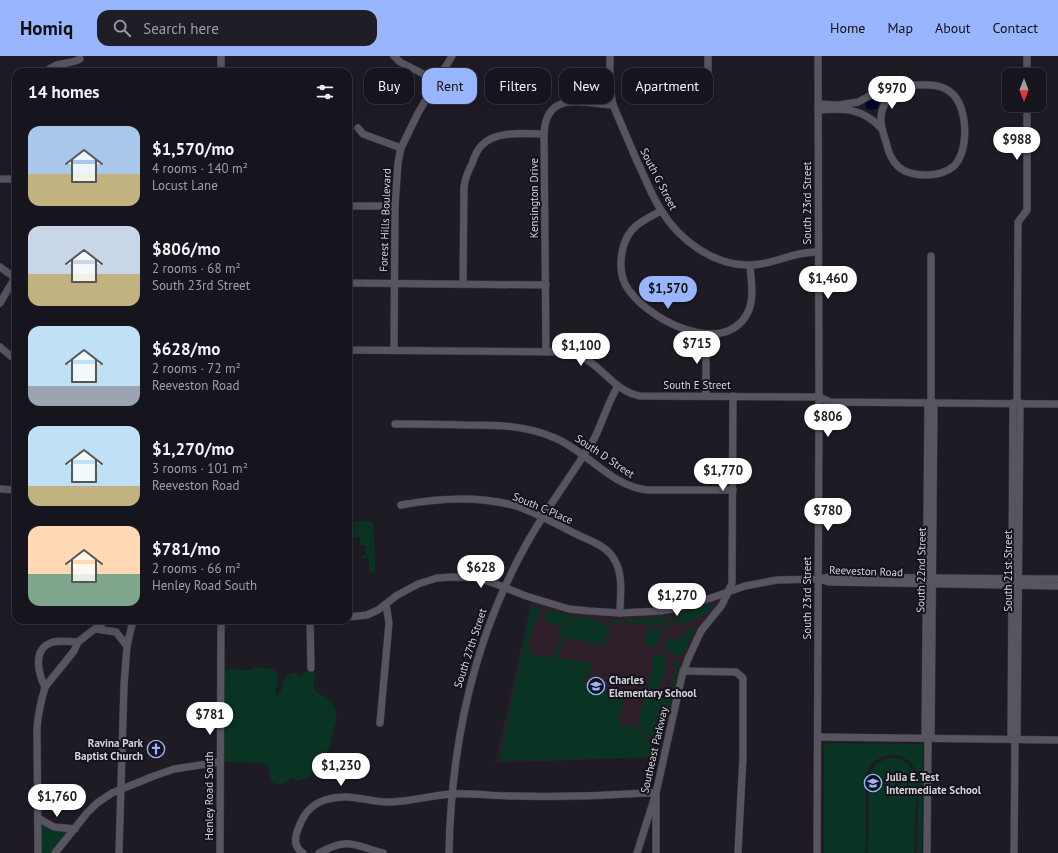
<!DOCTYPE html>
<meta charset="utf-8">
<style>
:root{--surface:#16141c;--page:#1f1d25;--text:#f1f3f6;--muted:#9e9ea3;--line:#35333b;--accent:#99b5fd}
body{margin:0;font-family:"PT Sans",sans-serif;background:var(--page);color:var(--text);height:100vh;display:flex;flex-direction:column;font-size:15px;white-space:nowrap}
*{box-sizing:border-box;margin:0}
p{font-size:13px;color:var(--muted)}
.icon{flex:none;width:22px;height:22px;fill:none;stroke:currentColor;stroke-width:2;stroke-linecap:round;stroke-linejoin:round}
.map{position:relative;flex:1;overflow:hidden}
.details{position:absolute;left:12px;top:12px;width:340px;height:556px;display:flex;flex-direction:column;background:var(--surface);border-radius:12px;box-shadow:0 4px 16px #0002,0 0 0 1px var(--line)}
.details>*{flex:none}
.guide{position:absolute;left:364px;top:12px;width:380px;height:36px;display:flex;gap:8px}
.needle{width:26px;rotate:180deg}
.fabs{position:absolute;left:1002px;top:12px;display:grid;gap:8px}
.fabs a{display:grid;place-items:center;width:44px;height:44px;border-radius:8px;background:var(--surface);box-shadow:0 4px 16px #0002,0 0 0 1px var(--line);font-size:20px}
.price{position:absolute;translate:-50% -34px;padding:0 9px;border-radius:14px;background:#fff;color:#222;font-size:13px;line-height:26px;filter:drop-shadow(0 1px 2px #0008)}
.price::after{content:'';position:absolute;left:50%;top:24px;width:12px;height:9px;margin-left:-6px;background:inherit;clip-path:polygon(0 0,100% 0,50% 100%)}
.price.on{background:var(--accent);color:#111}
ul{padding:0;list-style:none}
li{display:flex;align-items:center;gap:12px;height:100px;padding:0 16px}
li span{display:grid;place-items:center;flex:none;width:112px;height:80px;border-radius:12px;color:#555}
li>.icon{margin-inline-start:auto}
span .icon{width:48px;height:48px;fill:#fffc;stroke-width:1}
li b{font-size:17px}
h2{display:flex;justify-content:space-between;align-items:center;height:48px;padding:0 16px;font-size:17px}
.pill{padding:0 14px;border-radius:12px;background:var(--surface);box-shadow:0 4px 16px #0002,0 0 0 1px var(--line);font-size:14px;line-height:36px}
.pill.on{background:var(--accent);color:#111}
header{display:flex;align-items:center;gap:24px;box-sizing:border-box;height:56px;padding:0 20px;background:var(--accent);color:#111}
header strong{font-size:19px}
nav{display:flex;gap:22px;margin-inline-start:auto;font-size:14px}
.search{width:280px;height:36px;background:var(--page);display:flex;align-items:center;gap:10px;box-sizing:border-box;padding:0 14px;border-radius:12px;color:var(--muted);font-size:15px}
.map>svg:first-child{display:block}
.education{fill:#2d1e29}
.green{fill:#093322}
.water{fill:#000528}
.lines{fill:none;stroke-linecap:round;stroke-linejoin:round}
.minor-casing{stroke:#39373f;stroke-width:8}
.minor{stroke:#585460;stroke-width:7}
.labels{text-anchor:middle;dominant-baseline:central;stroke-width:4;stroke-linejoin:round;paint-order:stroke}
.street-label{font-size:11px;fill:#d6d3da;stroke:#15121b}
.poi-label{font-size:11px;font-weight:bold;fill:#d6d3da;stroke:#15121b;text-anchor:start}
</style>
<header>
<strong>Homiq</strong>
<div class="search"><svg class="icon" aria-label="search" viewBox="0 0 24 24"><circle cx="10" cy="10" r="6"/><path d="M15 15l6 6"/></svg>Search here</div>
<nav><a>Home</a><a>Map</a><a>About</a><a>Contact</a></nav>
</header>
<div class="map">
<svg width="1058" height="797" viewBox="0 0 1058 797">
<rect width="100%" height="100%" fill="#1e1b25"/>
<path class="education" d="M729,535L701,575L677,640L659,701L495,707L532,542L569,553L661,555Z"/>
<g class="green">
<path d="M348,465H368L373,467L374,470L375,511L374,516H369V502H362V499H366L365,490H368L360,489V481L353,482V479H348Z"/>
<path d="M713,548V551L704,560L684,568L681,565L661,573L663,576L660,577L657,585L658,592L655,593L654,591L644,589L646,575C667,573 668,566 683,557C691,553 704,551 713,548Z"/>
<path d="M531,549L540,552L541,554L539,563L535,562L528,593L532,594L531,599L550,602L551,598L555,599L557,591L560,592L559,602L591,607L589,620H585L583,627L587,628L588,626L599,629V634L608,636L610,644L616,646L615,655L617,646L611,644L609,637L625,640L620,658L616,657L620,659V668H623L621,674H622L623,669L635,671L659,697V701L499,705Z"/>
<path d="M548,554L568,558L561,590L557,589L561,569L546,566L545,563Z"/>
<path d="M569,559C585,562 597,561 610,572L608,581H604L605,587L607,588V590L564,581Z"/>
<path d="M672,560L663,567L650,572L648,570V568L631,567L622,565L619,568L610,566L609,564L640,563Z"/>
<path d="M697,570L682,599C675,599 668,598 664,592L669,589L668,587L664,589L665,582L668,581L669,585L686,579V574Z"/>
<path d="M660,597L666,603L660,632L661,635L646,641L653,607L651,603Z"/>
<path d="M673,604L679,607V609L672,637L668,636L669,631H671L676,610L672,606Z"/>
<path d="M257,611L272,613L277,616L278,621L275,637L278,640L282,632L283,625L291,617H296L299,620H303L304,616L307,615L315,616C315,621 313,627 314,631C315,640 332,638 336,655C338,662 335,668 333,675C329,692 326,715 308,721C303,722 302,725 297,725L293,722H290C284,730 278,730 271,725L268,710L263,707L223,706L224,615L231,613L248,614Z"/>
<path d="M661,637L667,640L672,641L660,693L637,671L644,643Z"/>
<path d="M824,687L923,688L922,797H917L918,719C908,693 879,692 866,717L865,797H824Z"/>
<path d="M888,702C898,701 907,705 912,714C919,725 915,781 914,797H868L869,718L876,708Z"/>
<path d="M43,769L53,774L69,776L52,797H41L40,771Z"/>
</g>
<path class="water" d="M878,41L881,42L877,53L870,54L866,52L865,46L870,42Z"/>
<g class="lines">
<defs>
<g id="minor">
<path d="M221,0V16"/>
<path d="M394,0L400,6L437,25"/>
<path d="M610,0V33L613,49C621,68 629,86 637,105C645,121 651,139 661,154C679,184 714,210 750,209C774,209 794,195 818,196"/>
<path d="M46,16C58,4 67,10 80,3"/>
<path d="M1027,19V0"/>
<path d="M910,29C923,29 937,27 949,35C968,47 970,94 954,110C946,117 936,119 926,119C902,119 891,109 886,86C884,79 881,72 881,65C880,51 889,40 897,30Z"/>
<path d="M708,32V0"/>
<path d="M818,48L839,49L858,46L877,36L897,30"/>
<path d="M818,54C844,52 863,52 882,73"/>
<path d="M358,72L363,78L401,92"/>
<path d="M0,123H16"/>
<path d="M348,150H395"/>
<path d="M661,155C653,159 644,164 637,169C630,175 625,183 623,192C620,204 620,217 625,228C643,262 722,303 747,258C755,244 751,224 750,209"/>
<path d="M0,211L14,221"/>
<path d="M348,227L546,229"/>
<path d="M463,228L464,131C465,123 468,115 472,108C474,101 477,94 482,89C496,74 526,78 544,78"/>
<path d="M0,247L16,220"/>
<path d="M0,291L12,301"/>
<path d="M348,294L569,296C600,303 611,335 640,340L819,341L830,346L1058,348"/>
<path d="M394,294L395,150L398,107L401,92L418,57L452,0"/>
<path d="M546,296L544,78C546,34 582,47 613,49"/>
<path d="M706,340V278"/>
<path d="M931,347V200"/>
<path d="M1017,347L1018,166L1027,154V49"/>
<path d="M395,368C419,368 442,368 465,369C498,369 525,369 555,382C588,396 611,430 647,434H733"/>
<path d="M0,433L16,434"/>
<path d="M401,449C439,442 481,439 519,451C538,458 556,468 574,477C588,484 606,489 614,503C624,519 620,540 620,557"/>
<path d="M819,523L829,526L1058,530"/>
<path d="M348,561L367,559L378,554L396,540L418,528L437,522L454,521L478,522L496,528L526,540L569,553L589,555L620,557L661,555L677,552L711,542L745,530L777,524L818,523L829,521L1058,523"/>
<path d="M310,564L311,612"/>
<path d="M96,573L116,576L127,590"/>
<path d="M683,615L736,616L743,622V700L738,797"/>
<path d="M45,631C38,617 32,592 53,586C61,584 70,586 78,586"/>
<path d="M380,667L389,567L386,548"/>
<path d="M819,681L1058,684"/>
<path d="M925,682L928,347"/>
<path d="M931,682L934,347"/>
<path d="M1011,683L1013,347"/>
<path d="M1017,683L1020,347"/>
<path d="M38,762L54,771L75,773"/>
<path d="M38,797L37,672C38,658 41,645 45,631L74,595L78,586L106,564"/>
<path d="M55,797L87,757L97,747L112,737L154,720L174,713L220,706"/>
<path d="M119,797L124,629L127,590L133,564"/>
<path d="M220,797L221,564"/>
<path d="M303,797C295,792 294,785 297,776C302,761 309,749 325,744C349,736 366,746 388,746C410,746 431,739 452,738C472,737 492,740 513,740C557,741 602,740 647,737H656V797"/>
<path d="M319,797C349,781 353,789 383,797"/>
<path d="M449,797C451,687 473,583 527,487C547,451 573,418 594,383C603,365 608,346 618,330"/>
<path d="M637,797L656,737L682,620L688,603L701,575L722,549L732,527L733,340"/>
<path d="M817,797L819,349L818,0"/>
<path d="M927,797L928,682"/>
<path d="M1014,797L1015,683"/>
</g>
</defs>
<use href="#minor" class="minor-casing"/>
<use href="#minor" class="minor"/>
</g>
<defs>
<symbol id="school-ring" viewBox="-11 -11 22 22"><circle r="9.5" fill="#15121b" stroke="#99b5fd" stroke-width="1.5"/><path d="M0-5L7-2L0 1L-7-2ZM-4 1L0 2.5L4 1V4Q0 6-4 4Z" fill="#99b5fd"/></symbol>
<symbol id="church-ring" viewBox="-11 -11 22 22"><circle r="9.5" fill="#15121b" stroke="#99b5fd" stroke-width="1.5"/><path d="M-1.2-6h2.4v3.5h3.3v2.4h-3.3V6h-2.4V-.1h-3.3v-2.4h3.3Z" fill="#99b5fd"/></symbol>
</defs>
<g fill-rule="evenodd">
<use href="#school-ring" x="586" y="620" width="20" height="20"/>
<use href="#church-ring" x="146" y="683" width="20" height="20"/>
<use href="#school-ring" x="863" y="717" width="20" height="20"/>
</g>
<g class="labels">
<g class="street-label">
<text transform="translate(659 123) rotate(63)">South G Street</text>
<text transform="translate(534 142) rotate(-90)">Kensington Drive</text>
<text transform="translate(807 147) rotate(-90)">South 23rd Street</text>
<text transform="translate(385 164) rotate(-88)">Forest Hills Boulevard</text>
<text x="697" y="329">South E Street</text>
<text transform="translate(605 400) rotate(34)">South D Street</text>
<text transform="translate(543 452) rotate(23)">South C Place</text>
<text transform="translate(921 514) rotate(-89)">South 22nd Street</text>
<text transform="translate(866 515) rotate(2)">Reeveston Road</text>
<text transform="translate(1008 515) rotate(-90)">South 21st Street</text>
<text transform="translate(807 542) rotate(-90)">South 23rd Street</text>
<text transform="translate(470 592) rotate(-72)">South 27th Street</text>
<text transform="translate(654 694) rotate(-77)">Southeast Parkway</text>
<text transform="translate(209 740) rotate(-90)">Henley Road South</text>
</g>
<g class="poi-label">
<text x="609" y="624">Charles<tspan x="609" dy="13">Elementary School</tspan></text>
<text x="143" y="687" text-anchor="end">Ravina Park<tspan x="143" dy="13">Baptist Church</tspan></text>
<text x="886" y="721">Julia E. Test<tspan x="886" dy="13">Intermediate School</tspan></text>
</g>
</g>
</svg>
<div class="fabs">
<a><svg class="needle" viewBox="-14 -14 28 28"><path d="M0-13l5 13h-10z" fill="#e53935"/><path d="M0 13l5-13h-10z" fill="#9e9ea3"/></svg></a>
</div>
<b class="price" style="left:892px;top:54px">$970</b>
<b class="price" style="left:1017px;top:105px">$988</b>
<b class="price" style="left:828px;top:244px">$1,460</b>
<b class="price on" style="left:668px;top:254px">$1,570</b>
<b class="price" style="left:697px;top:309px">$715</b>
<b class="price" style="left:581px;top:311px">$1,100</b>
<b class="price" style="left:828px;top:382px">$806</b>
<b class="price" style="left:723px;top:436px">$1,770</b>
<b class="price" style="left:828px;top:476px">$780</b>
<b class="price" style="left:481px;top:533px">$628</b>
<b class="price" style="left:677px;top:561px">$1,270</b>
<b class="price" style="left:210px;top:680px">$781</b>
<b class="price" style="left:341px;top:731px">$1,230</b>
<b class="price" style="left:57px;top:762px">$1,760</b>
<div class="guide">
<a class="pill">Buy</a>
<a class="pill on">Rent</a>
<a class="pill">Filters</a>
<a class="pill">New</a>
<a class="pill">Apartment</a>
</div>
<section class="details">
<h2>14 homes<svg class="icon" aria-label="filters" viewBox="0 0 24 24"><path d="M4 7h16M4 17h16"/><circle cx="9" cy="7" r="2"/><circle cx="15" cy="17" r="2"/></svg></h2>
<ul>
<li><span style="background:linear-gradient(#a9c7e8 60%,#c2b280 0)"><svg class="icon" aria-label="home" viewBox="0 0 24 24"><path d="M3 11l9-7 9 7M6 9v11h12V9"/></svg></span><div><b>$1,570/mo</b><p>4 rooms · 140 m²</p><p>Locust Lane</p></div></li>
<li><span style="background:linear-gradient(#c9d6e8 60%,#c2b280 0)"><svg class="icon" aria-label="home" viewBox="0 0 24 24"><path d="M3 11l9-7 9 7M6 9v11h12V9"/></svg></span><div><b>$806/mo</b><p>2 rooms · 68 m²</p><p>South 23rd Street</p></div></li>
<li><span style="background:linear-gradient(#bfe0f5 75%,#9aa5b1 0)"><svg class="icon" aria-label="home" viewBox="0 0 24 24"><path d="M3 11l9-7 9 7M6 9v11h12V9"/></svg></span><div><b>$628/mo</b><p>2 rooms · 72 m²</p><p>Reeveston Road</p></div></li>
<li><span style="background:linear-gradient(#bfe0f5 75%,#c2b280 0)"><svg class="icon" aria-label="home" viewBox="0 0 24 24"><path d="M3 11l9-7 9 7M6 9v11h12V9"/></svg></span><div><b>$1,270/mo</b><p>3 rooms · 101 m²</p><p>Reeveston Road</p></div></li>
<li><span style="background:linear-gradient(#ffd9b3 60%,#7fa58c 0)"><svg class="icon" aria-label="home" viewBox="0 0 24 24"><path d="M3 11l9-7 9 7M6 9v11h12V9"/></svg></span><div><b>$781/mo</b><p>2 rooms · 66 m²</p><p>Henley Road South</p></div></li>
</ul>
</section>
</div>
